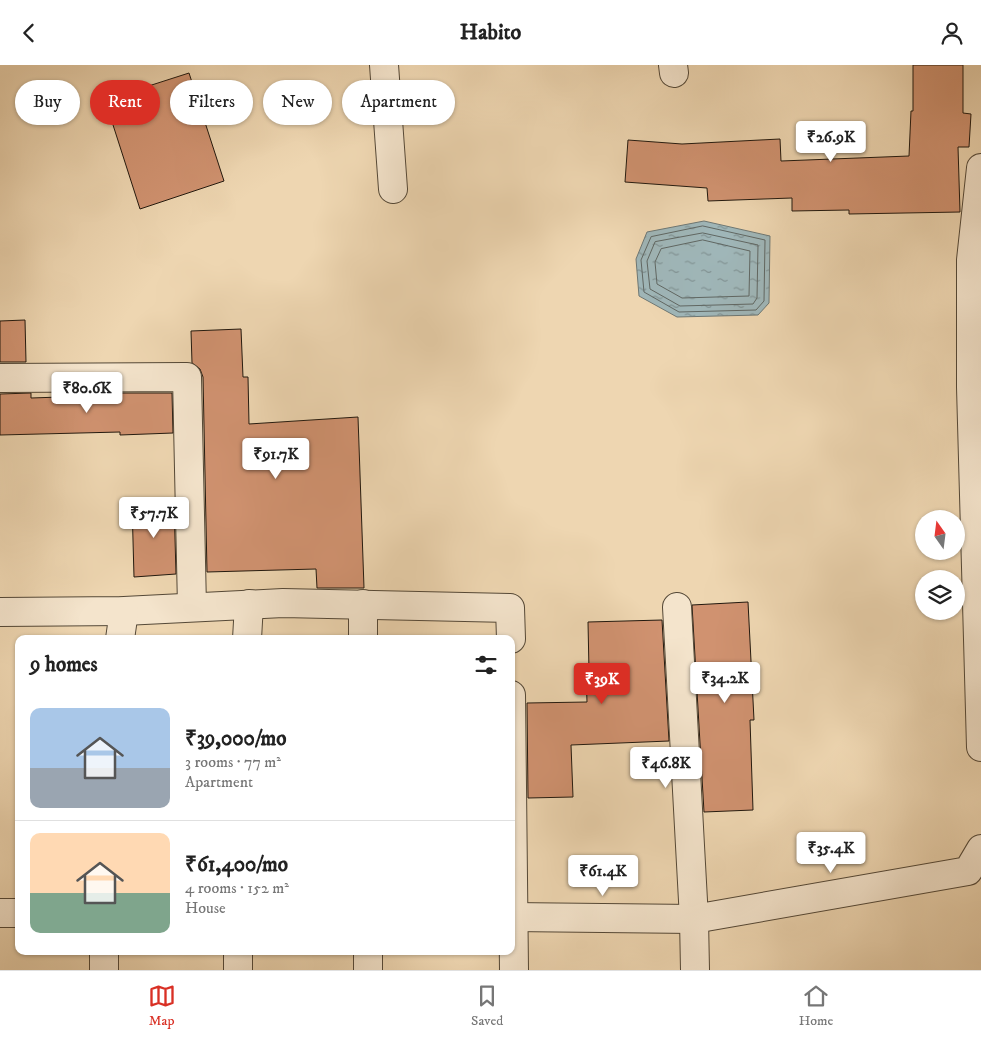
<!DOCTYPE html>
<meta charset="utf-8">
<style>
:root{--surface:#fff;--page:#f6f6f6;--text:#222;--muted:#767676;--line:#e0e0e0;--accent:#d93025}
body{margin:0;font-family:"IM FELL DW Pica",serif;background:var(--page);color:var(--text);height:100vh;display:flex;flex-direction:column;font-size:19px;white-space:nowrap}
*{box-sizing:border-box;margin:0}
p{font-size:16px;color:var(--muted)}
.icon{flex:none;width:28px;height:28px;fill:none;stroke:currentColor;stroke-width:2;stroke-linecap:round;stroke-linejoin:round}
.map{position:relative;flex:1;overflow:hidden}
.details{position:absolute;left:15px;top:570px;width:500px;height:320px;display:flex;flex-direction:column;background:var(--surface);border-radius:10px;box-shadow:0 1px 4px #0004}
.details>*{flex:none}
.hud{position:absolute;left:15px;top:15px;width:500px;height:45px;display:flex;gap:10px}
.needle{width:32px;rotate:346deg}
.controls{position:absolute;left:915px;top:445px;display:grid;gap:10px}
.controls a{display:grid;place-items:center;width:50px;height:50px;border-radius:50%;background:var(--surface);box-shadow:0 1px 4px #0004;font-size:25px}
.price{position:absolute;translate:-50% -42px;padding:0 11px;border-radius:5px;background:#fff;color:#222;font-size:16px;line-height:32px;filter:drop-shadow(0 1px 2px #0008)}
.price::after{content:'';position:absolute;left:50%;top:30px;width:15px;height:11px;margin-left:-8px;background:inherit;clip-path:polygon(0 0,100% 0,50% 100%)}
.price.current{background:var(--accent);color:#fff}
ul{padding:0;list-style:none}
li{display:flex;align-items:center;gap:15px;height:125px;padding:0 15px}
li+li{border-top:1px solid var(--line)}
li span{display:grid;place-items:center;flex:none;width:140px;height:100px;border-radius:10px;color:#555}
li>.icon{margin-inline-start:auto}
span .icon{width:60px;height:60px;fill:#fffc;stroke-width:1}
li b{font-size:21px}
h2{display:flex;justify-content:space-between;align-items:center;height:60px;padding:0 15px;font-size:21px}
.tag{padding:0 18px;border-radius:22px;background:var(--surface);box-shadow:0 1px 4px #0004;font-size:18px;line-height:45px}
.tag.current{background:var(--accent);color:#fff}
header{display:flex;justify-content:space-between;align-items:center;height:65px;padding:0 15px;background:var(--surface);font-size:22px;font-weight:800}
.dock{display:flex;justify-content:space-around;align-items:center;height:70px;border-top:1px solid var(--line);background:var(--surface);font-size:14px;color:var(--muted)}
.dock a{display:grid;justify-items:center;gap:2px}
.dock .current{color:var(--accent)}
.map>svg:first-child{display:block}
.water{fill:url(#water-ripples);stroke:#6d7774}
.lines{fill:none;stroke-linecap:round;stroke-linejoin:round}
.shore{stroke:#606763;stroke-width:1}
.building{fill:#d09270;stroke:#21180e}
.minor-casing{stroke:#544837;stroke-width:30}
.minor{stroke:#f4e4cc;stroke-width:28}
</style>
<header><svg class="icon" aria-label="back" viewBox="0 0 24 24"><path d="M15 5l-7 7 7 7"/></svg>Habito<svg class="icon" aria-label="person" viewBox="0 0 24 24"><circle cx="12" cy="8" r="4"/><path d="M4 21q1-7 8-7t8 7"/></svg></header>
<div class="map">
<svg width="981" height="905" viewBox="0 0 981 905">
<defs>
<pattern id="water-ripples" width="26" height="14" patternUnits="userSpaceOnUse" patternTransform="scale(1.25)"><rect width="26" height="14" fill="#9fb6b8"/><path d="M2 4q2-2 4 0t4 0M15 11q2-2 4 0t4 0" fill="none" stroke="#819394"/></pattern>
</defs>
<rect width="100%" height="100%" fill="#eed6b1"/>
<filter id="stains"><feTurbulence type="fractalNoise" baseFrequency=".004" numOctaves="4"/><feColorMatrix values="0 0 0 0 .2 0 0 0 0 .09 0 0 0 0 .02 0 0 0 .5 -.17"/></filter>
<radialGradient id="worn" r=".72"><stop offset=".6" stop-color="#630" stop-opacity="0"/><stop offset="1" stop-color="#630" stop-opacity=".3"/></radialGradient>
<path class="water" d="M704,156L770,171L769,238L758,250L677,252L639,231L636,194L647,167Z"/>
<g class="lines">
<g class="shore">
<path d="M703,161L765,175L764,236L756,245L679,247L644,227L641,195L651,172Z"/>
<path d="M703,168L758,180L757,233L753,239L680,241L650,224L647,196L655,177Z"/>
<path d="M703,175L750,186L749,231L682,233L657,219L655,197L661,184Z"/>
</g>
</g>
<g class="building">
<path d="M913,0H963V48L971,49L969,82H958L960,147L849,149V145L792,146V133L708,136L707,123L625,117L628,75L682,79L780,74L781,96L909,91L911,46H913Z"/>
<path d="M189,8L224,116L140,144L105,35Z"/>
<path d="M25,255L26,297H0V256Z"/>
<path d="M241,264L243,312H248L249,359L358,352L364,523H317L316,504L207,507L203,312L200,304L192,298L191,266Z"/>
<path d="M31,328V333L119,330V328H172L173,368L120,370V367L0,370V329Z"/>
<path d="M174,437L176,509L134,512L132,438Z"/>
<path d="M748,537L754,655H750L753,745L704,747L692,540Z"/>
<path d="M662,555L669,676L571,680L573,732L528,733L527,638L587,637L586,607L589,606L588,557Z"/>
</g>
<g class="lines">
<defs>
<g id="minor">
<path d="M384,0L393,124"/>
<path d="M673,0L674,8"/>
<path d="M981,103L971,195V322L981,682"/>
<path d="M0,313L187,312L192,542"/>
<path d="M363,539V574"/>
<path d="M677,542L694,854L695,905"/>
<path d="M0,547L124,546L283,538L510,543L511,574"/>
<path d="M120,574L124,546"/>
<path d="M247,574L249,539"/>
<path d="M511,630L514,905"/>
<path d="M0,848H19"/>
<path d="M511,852L694,854L968,806L981,784"/>
<path d="M104,886V905"/>
<path d="M238,905V886"/>
<path d="M368,905V886"/>
</g>
</defs>
<use href="#minor" class="minor-casing"/>
<use href="#minor" class="minor"/>
</g>
<rect width="100%" height="100%" filter="url(#stains)"/>
<rect width="100%" height="100%" fill="url(#worn)"/>
</svg>
<div class="controls">
<a><svg class="needle" viewBox="-14 -14 28 28"><path d="M0-13l5 13h-10z" fill="#e53935"/><path d="M0 13l5-13h-10z" fill="#767676"/></svg></a>
<a><svg class="icon" aria-label="layers" viewBox="0 0 24 24"><path d="M12 4l9 5-9 5-9-5zM3 14l9 5 9-5"/></svg></a>
</div>
<b class="price" style="left:831px;top:98px">₹26.9K</b>
<b class="price" style="left:87px;top:349px">₹80.6K</b>
<b class="price" style="left:276px;top:415px">₹91.7K</b>
<b class="price" style="left:154px;top:474px">₹57.7K</b>
<b class="price" style="left:725px;top:639px">₹34.2K</b>
<b class="price current" style="left:602px;top:640px">₹39K</b>
<b class="price" style="left:666px;top:724px">₹46.8K</b>
<b class="price" style="left:831px;top:809px">₹35.4K</b>
<b class="price" style="left:603px;top:832px">₹61.4K</b>
<div class="hud">
<a class="tag">Buy</a>
<a class="tag current">Rent</a>
<a class="tag">Filters</a>
<a class="tag">New</a>
<a class="tag">Apartment</a>
</div>
<section class="details">
<h2>9 homes<svg class="icon" aria-label="filters" viewBox="0 0 24 24"><path d="M4 7h16M4 17h16"/><circle cx="9" cy="7" r="2"/><circle cx="15" cy="17" r="2"/></svg></h2>
<ul>
<li><span style="background:linear-gradient(#a9c7e8 60%,#9aa5b1 0)"><svg class="icon" aria-label="home" viewBox="0 0 24 24"><path d="M3 11l9-7 9 7M6 9v11h12V9"/></svg></span><div><b>₹39,000/mo</b><p>3 rooms · 77 m²</p><p>Apartment</p></div></li>
<li><span style="background:linear-gradient(#ffd9b3 60%,#7fa58c 0)"><svg class="icon" aria-label="home" viewBox="0 0 24 24"><path d="M3 11l9-7 9 7M6 9v11h12V9"/></svg></span><div><b>₹61,400/mo</b><p>4 rooms · 152 m²</p><p>House</p></div></li>
</ul>
</section>
</div>
<nav class="dock">
<a class="current"><svg class="icon" aria-label="map" viewBox="0 0 24 24"><path d="M3 6l6-2 6 2 6-2v14l-6 2-6-2-6 2zM9 4v14M15 6v14"/></svg>Map</a>
<a><svg class="icon" aria-label="saved" viewBox="0 0 24 24"><path d="M7 4h10v16l-5-4-5 4z"/></svg>Saved</a>
<a><svg class="icon" aria-label="home" viewBox="0 0 24 24"><path d="M3 11l9-7 9 7M6 9v11h12V9"/></svg>Home</a>
</nav>
